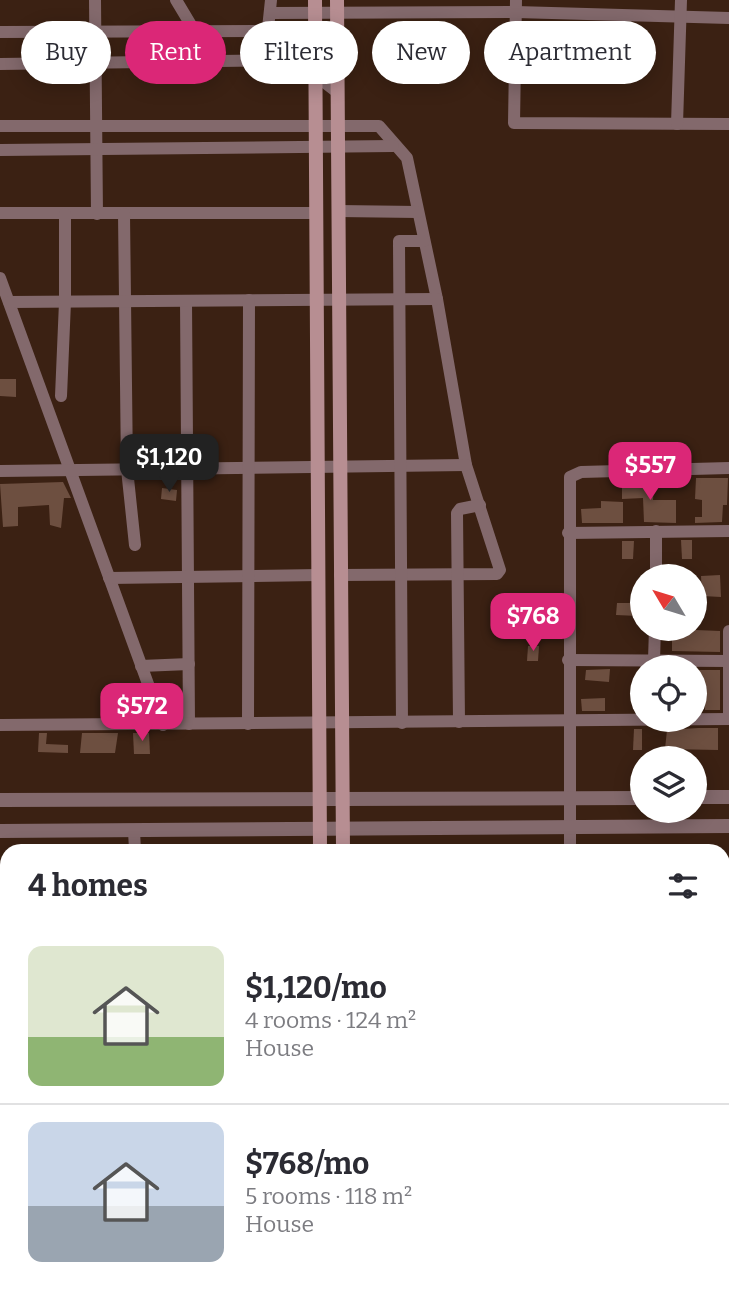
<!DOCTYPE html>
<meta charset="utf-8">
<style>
:root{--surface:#fff;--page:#f2f2f3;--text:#2b2b33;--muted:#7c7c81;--line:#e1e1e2;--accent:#db2777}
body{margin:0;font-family:Bitter,serif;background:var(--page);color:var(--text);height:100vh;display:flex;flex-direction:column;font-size:26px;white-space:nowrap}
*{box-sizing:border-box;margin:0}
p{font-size:23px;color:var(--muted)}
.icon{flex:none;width:38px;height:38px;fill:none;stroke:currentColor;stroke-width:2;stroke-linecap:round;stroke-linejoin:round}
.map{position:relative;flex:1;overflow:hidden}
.sheet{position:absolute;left:0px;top:844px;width:730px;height:450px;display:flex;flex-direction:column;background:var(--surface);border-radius:21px 21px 0 0;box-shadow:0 4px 18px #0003}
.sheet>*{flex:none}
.guide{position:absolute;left:21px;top:21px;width:688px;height:63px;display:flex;gap:14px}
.needle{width:46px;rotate:308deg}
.controls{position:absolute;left:630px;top:564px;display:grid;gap:14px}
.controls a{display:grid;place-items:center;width:77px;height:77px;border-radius:50%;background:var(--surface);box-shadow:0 4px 18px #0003;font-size:35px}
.price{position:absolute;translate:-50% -60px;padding:0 16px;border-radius:14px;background:var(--accent);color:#fff;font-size:23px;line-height:46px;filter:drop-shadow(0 2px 4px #0008)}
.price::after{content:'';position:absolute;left:50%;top:42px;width:21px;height:16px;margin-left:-10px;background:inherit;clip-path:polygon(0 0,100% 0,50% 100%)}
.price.on{background:#222;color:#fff}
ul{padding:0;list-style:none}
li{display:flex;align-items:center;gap:21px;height:175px;padding:0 28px}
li+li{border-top:2px solid var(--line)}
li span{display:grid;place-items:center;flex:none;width:196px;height:140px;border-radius:14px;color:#555}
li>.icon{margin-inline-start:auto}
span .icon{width:84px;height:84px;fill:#fffc;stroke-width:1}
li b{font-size:30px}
h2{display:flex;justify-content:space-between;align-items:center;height:84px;padding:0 28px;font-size:30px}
.pill{padding:0 24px;border-radius:32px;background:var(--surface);box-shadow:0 4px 18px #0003;font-size:24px;line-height:63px}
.pill.on{background:var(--accent);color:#fff}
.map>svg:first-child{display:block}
.building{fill:#6d4f40}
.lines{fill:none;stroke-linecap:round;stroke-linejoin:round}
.minor{stroke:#83696c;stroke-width:12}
.tertiary{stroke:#83696c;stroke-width:14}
.secondary{stroke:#b78e92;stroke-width:14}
</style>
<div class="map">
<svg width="729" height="1293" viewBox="0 0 729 1293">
<rect width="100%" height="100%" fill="#3b2113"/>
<g class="building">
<path d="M0,379H16V397L0,396Z"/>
<path d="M696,478H728L727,505H723L722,522L695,523V517H702V500L695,499Z"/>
<path d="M622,480L654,482L653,500H676V523L644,522L643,498L622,499Z"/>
<path d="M63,482L71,498H64L61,528L50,525L49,505L18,507V526L3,527L0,484Z"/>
<path d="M162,488L177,490L176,501L161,499Z"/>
<path d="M601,501L623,502V523H582L581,509L601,508Z"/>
<path d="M681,540H692V559H682Z"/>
<path d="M622,541H634L633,559H622Z"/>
<path d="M720,575L721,597L702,596L701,576Z"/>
<path d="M617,603H639L638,616L616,615Z"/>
<path d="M672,629L720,631V652L672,651Z"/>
<path d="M528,646H539L538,661H527Z"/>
<path d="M610,669L609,682L585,680L586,670Z"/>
<path d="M695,670H720V710H705V689H695Z"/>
<path d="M605,698V711H582L581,699Z"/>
<path d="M698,728H718V750L665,749L667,730Z"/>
<path d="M634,729H642V750H633Z"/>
<path d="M39,733H47L46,744L68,745V753L38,752Z"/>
<path d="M82,733H118L115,753H80Z"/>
<path d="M133,733H149L150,754H134Z"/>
</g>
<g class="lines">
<g class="minor">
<path d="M95,0L97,214"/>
<path d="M176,0L194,30"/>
<path d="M271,0L267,38L337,92"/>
<path d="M516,0L514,123L729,124"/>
<path d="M271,13L516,12L729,18"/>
<path d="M0,32L267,31"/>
<path d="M0,64L296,60"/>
<path d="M677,124L681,0"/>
<path d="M0,126H379L407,158L437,299L466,465L500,570L497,574L340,575"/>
<path d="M0,150L393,146"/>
<path d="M338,211L418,212"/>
<path d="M0,213H316"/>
<path d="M124,214L127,469L135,545"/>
<path d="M0,278L163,725"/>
<path d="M186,301L189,724"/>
<path d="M9,302L437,299"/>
<path d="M61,396L65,302V214"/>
<path d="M0,471L466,465"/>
<path d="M568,533L729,531"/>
<path d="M656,576V531"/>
<path d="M109,578L319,575"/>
<path d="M568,660L729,661"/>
<path d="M654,660L655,628"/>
<path d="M141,666L189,664"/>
<path d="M729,719V631"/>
<path d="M459,722L457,513L460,509L480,505"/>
<path d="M402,723L399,241H424"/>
<path d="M248,724L249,300"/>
<path d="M0,725L729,719"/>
<path d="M134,831L135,850"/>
<path d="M570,850V477L581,472L729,468"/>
<path d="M723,902H729"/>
<path d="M0,907H7"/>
<path d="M0,1122H7"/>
<path d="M0,1263H7"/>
<path d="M137,1286V1293"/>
<path d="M258,1286V1293"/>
<path d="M577,1293V1286"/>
</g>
<g class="tertiary">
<path d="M695,797H729"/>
<path d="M0,800L642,798"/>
<path d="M0,831L729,826"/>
</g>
<g class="secondary">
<path d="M315,0L320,850"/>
<path d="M337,0L343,850"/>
<path d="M323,1286V1293"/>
<path d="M345,1286V1293"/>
</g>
</g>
</svg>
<div class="controls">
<a><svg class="needle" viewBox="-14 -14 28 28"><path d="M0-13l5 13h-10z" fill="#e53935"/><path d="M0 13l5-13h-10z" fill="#7c7c81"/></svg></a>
<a><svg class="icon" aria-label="locate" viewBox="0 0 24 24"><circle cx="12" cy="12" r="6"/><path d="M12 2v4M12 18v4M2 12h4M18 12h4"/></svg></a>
<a><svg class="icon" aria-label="layers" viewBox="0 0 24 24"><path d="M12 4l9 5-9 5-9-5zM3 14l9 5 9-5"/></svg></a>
</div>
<b class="price on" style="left:169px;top:494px">$1,120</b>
<b class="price" style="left:650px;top:502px">$557</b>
<b class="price" style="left:533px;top:653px">$768</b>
<b class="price" style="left:142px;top:743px">$572</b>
<div class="guide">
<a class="pill">Buy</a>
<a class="pill on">Rent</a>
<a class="pill">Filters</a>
<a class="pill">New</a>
<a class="pill">Apartment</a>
</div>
<section class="sheet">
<h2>4 homes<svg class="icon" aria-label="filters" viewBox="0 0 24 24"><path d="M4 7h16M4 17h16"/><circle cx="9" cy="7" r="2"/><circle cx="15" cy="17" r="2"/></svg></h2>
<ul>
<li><span style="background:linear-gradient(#dfe7d0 65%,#8fb573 0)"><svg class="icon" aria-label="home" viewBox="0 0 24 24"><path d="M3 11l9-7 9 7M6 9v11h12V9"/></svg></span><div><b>$1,120/mo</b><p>4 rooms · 124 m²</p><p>House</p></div></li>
<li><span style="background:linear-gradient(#c9d6e8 60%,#9aa5b1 0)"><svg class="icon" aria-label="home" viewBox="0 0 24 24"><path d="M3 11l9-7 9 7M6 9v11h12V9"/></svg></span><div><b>$768/mo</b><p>5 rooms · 118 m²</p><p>House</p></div></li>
</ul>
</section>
</div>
